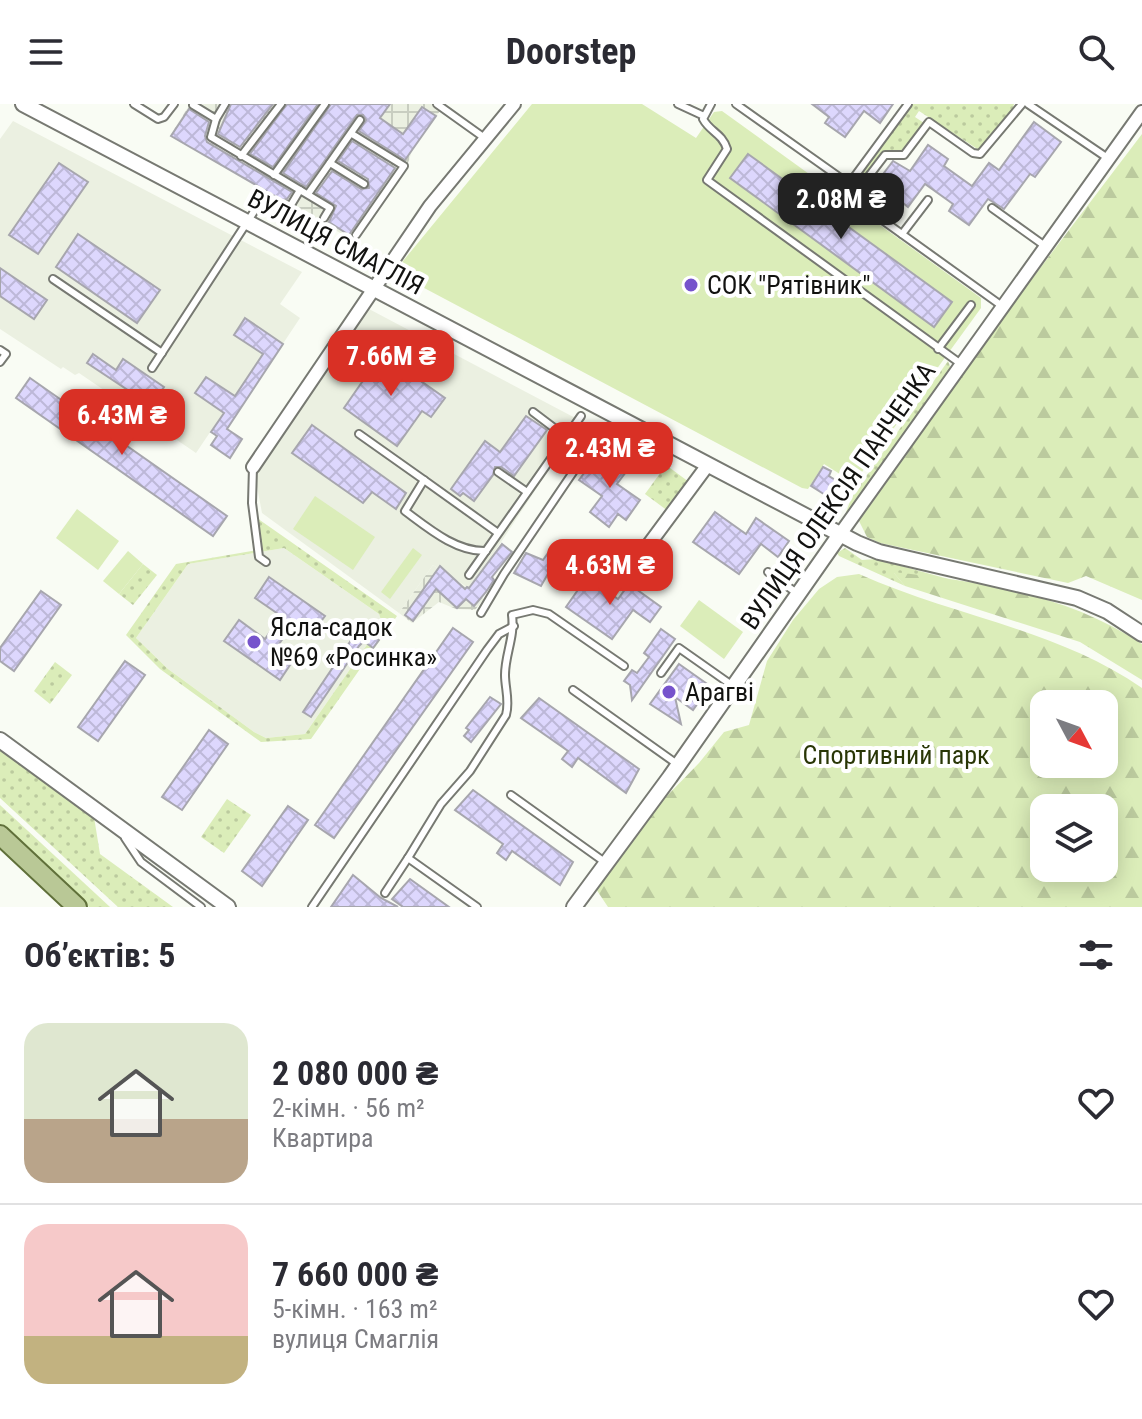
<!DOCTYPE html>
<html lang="uk">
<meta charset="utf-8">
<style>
:root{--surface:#fff;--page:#f2f2f3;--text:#2b2b33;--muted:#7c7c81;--line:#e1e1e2;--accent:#d93025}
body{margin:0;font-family:"Roboto Condensed",sans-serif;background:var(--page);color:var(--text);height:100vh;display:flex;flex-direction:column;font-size:30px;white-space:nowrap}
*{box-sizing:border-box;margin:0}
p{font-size:26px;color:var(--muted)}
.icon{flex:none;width:44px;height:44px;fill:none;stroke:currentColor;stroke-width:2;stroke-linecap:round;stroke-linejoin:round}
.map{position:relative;height:803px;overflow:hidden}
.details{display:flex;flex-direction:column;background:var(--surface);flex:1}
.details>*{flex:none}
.needle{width:52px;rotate:131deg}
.tools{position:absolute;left:1030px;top:586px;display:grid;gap:16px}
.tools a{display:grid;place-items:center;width:88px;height:88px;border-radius:16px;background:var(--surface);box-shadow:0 4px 20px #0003;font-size:40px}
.price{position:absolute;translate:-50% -68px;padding:0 18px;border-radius:16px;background:var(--accent);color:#fff;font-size:26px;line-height:52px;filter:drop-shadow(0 2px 4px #0008)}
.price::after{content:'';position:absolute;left:50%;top:48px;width:24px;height:18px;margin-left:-12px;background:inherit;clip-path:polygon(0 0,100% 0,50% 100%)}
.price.current{background:#222;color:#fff}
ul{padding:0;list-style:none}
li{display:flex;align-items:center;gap:24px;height:200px;padding:0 24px}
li+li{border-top:2px solid var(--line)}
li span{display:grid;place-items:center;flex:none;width:224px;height:160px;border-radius:24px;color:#555}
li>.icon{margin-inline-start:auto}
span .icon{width:96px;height:96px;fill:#fffc;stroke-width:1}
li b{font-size:34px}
h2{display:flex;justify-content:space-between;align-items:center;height:96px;padding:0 24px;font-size:34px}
header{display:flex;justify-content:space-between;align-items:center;height:104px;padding:0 24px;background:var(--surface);font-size:36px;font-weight:700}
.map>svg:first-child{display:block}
.built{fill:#ebf0e1}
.industrial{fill:url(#industrial-grid)}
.grass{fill:url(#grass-dots);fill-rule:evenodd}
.forest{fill:url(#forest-firs);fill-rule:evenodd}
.pitch{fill:#dbedb9}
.building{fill:url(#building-cross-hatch);stroke:#a7a6ae;stroke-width:2}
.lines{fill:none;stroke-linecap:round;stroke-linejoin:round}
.service-casing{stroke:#777972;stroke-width:10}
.minor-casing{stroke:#777972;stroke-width:16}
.tertiary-casing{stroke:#777972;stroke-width:18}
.primary-casing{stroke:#60703a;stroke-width:22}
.service{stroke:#fff;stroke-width:6}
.minor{stroke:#fff;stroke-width:12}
.tertiary{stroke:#fff;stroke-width:14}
.primary{stroke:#b9c896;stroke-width:18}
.poi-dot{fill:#7653cc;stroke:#fff;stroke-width:3}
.labels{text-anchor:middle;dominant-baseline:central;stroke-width:8;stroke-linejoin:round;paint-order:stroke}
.street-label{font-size:26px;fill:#121210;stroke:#fff}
.poi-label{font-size:26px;fill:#121210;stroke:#fff;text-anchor:start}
.park-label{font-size:26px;fill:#293606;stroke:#fff}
</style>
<header><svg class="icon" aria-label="menu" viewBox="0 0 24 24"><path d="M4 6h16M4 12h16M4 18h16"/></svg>Doorstep<svg class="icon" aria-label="search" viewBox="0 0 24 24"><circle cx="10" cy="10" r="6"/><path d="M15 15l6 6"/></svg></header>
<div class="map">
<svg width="1142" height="803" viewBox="0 0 1142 803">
<defs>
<pattern id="industrial-grid" width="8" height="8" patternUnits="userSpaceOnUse" patternTransform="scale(2)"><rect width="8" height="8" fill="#ebf0e1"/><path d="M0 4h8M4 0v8" fill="none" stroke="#c8cdc0"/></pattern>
<pattern id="grass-dots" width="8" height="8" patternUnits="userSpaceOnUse" patternTransform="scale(2)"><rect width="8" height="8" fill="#dbedb9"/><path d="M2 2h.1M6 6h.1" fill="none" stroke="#bbca9e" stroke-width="1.8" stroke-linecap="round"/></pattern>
<pattern id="forest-firs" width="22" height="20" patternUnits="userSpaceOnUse" patternTransform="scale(2)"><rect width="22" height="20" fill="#dbedb9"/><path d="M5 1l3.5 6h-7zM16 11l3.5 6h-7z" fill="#bbca9e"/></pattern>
<pattern id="building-cross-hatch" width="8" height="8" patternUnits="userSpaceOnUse" patternTransform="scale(2)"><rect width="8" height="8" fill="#ddd7fd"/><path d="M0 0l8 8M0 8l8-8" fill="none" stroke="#bdb8d8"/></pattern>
</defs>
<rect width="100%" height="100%" fill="#f9fcf4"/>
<g class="built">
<path d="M13,17L302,168L280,200L300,214L233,315L223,309L196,349L79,269L75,271L63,263L61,265L0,225V35Z"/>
<path d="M369,205L581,317L470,485L433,461L399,509L262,409L255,372Z"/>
<path d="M284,444L379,510L382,519L305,630L266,634L254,628L168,565L136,534L188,460Z"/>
</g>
<g class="industrial">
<path d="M190,0H445L413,44L408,59L356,138L170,32Z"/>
<path d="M433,461L484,495L475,506L456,505L439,498L412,519L399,509Z"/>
</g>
<g class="grass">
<path d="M912,0H1014C1010,15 992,38 979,46L919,7L915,13L924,19L904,46H886L861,75L859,74Z"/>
<path d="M948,257L951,265L850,408L845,411L852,392Z"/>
<path d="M666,361L689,378L668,407L645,390Z"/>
<path d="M254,412L397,512L311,635L261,638L160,565L126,531L176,460L258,446ZM284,444L379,510L382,519L305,630L266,634L254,628L168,565L136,534L188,460Z"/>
<path d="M845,444L862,456L876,455L952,476L894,469L905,482L839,452L837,449Z"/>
<path d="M143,460L157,471L133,501L119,490Z"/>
<path d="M55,558L72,571L50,600L34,587Z"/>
<path d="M0,644L94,713L100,750L173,803H118L0,694Z"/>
<path d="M227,695L251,711L224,749L201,733Z"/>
<path d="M0,701L110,803H89L0,720Z"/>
</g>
<g class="forest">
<path d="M1142,30V496L1086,472L1068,479L880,439L867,433L859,417L1025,184Z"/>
<path d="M893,468C981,478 1067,490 1142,540V576L1080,538L905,482Z"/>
<path d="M859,470C952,512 1057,525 1142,584V803H608L596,785L662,697L699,659L724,628L749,621L767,557L793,516L819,485L837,473ZM1044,600H1104V660H1044ZM1044,704H1104V764H1044Z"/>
</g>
<g class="pitch">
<path d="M532,0H642L696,34L714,8L722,7L981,194V204L854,379L824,360L808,385L802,384L394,168Z"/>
<path d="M315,392L375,433L353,466L293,425Z"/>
<path d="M77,405L119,437L98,466L56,434Z"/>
<path d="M413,444L422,451L390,495L381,488Z"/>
<path d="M128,447L143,460L119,490L103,477Z"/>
<path d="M699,496L743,528L724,555L680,522Z"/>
</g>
<g class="building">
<path d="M231,0H273L240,43L218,30Z"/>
<path d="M287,0H318L273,63L250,50Z"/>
<path d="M331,0H390L380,14L403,30L422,3L436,12L405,56L359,27L366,16L363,11H357L306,83L283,69Z"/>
<path d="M812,0H893L880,19L864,7L845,33L825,19L829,13Z"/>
<path d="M189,5L209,18L205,32L207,38L292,88L287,95L282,96L171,32Z"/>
<path d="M1034,18L1061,38L1035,73L1030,70L1004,105L988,95L969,121L949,107L953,100L925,80L908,103L877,78L893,57L910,67L928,41L948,55L944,62L972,82L989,59L999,66Z"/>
<path d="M352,37L395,64L349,131L329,118L336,102L316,89L332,67L361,85L369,84L368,75L338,57Z"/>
<path d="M748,50L952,198L934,223L730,74Z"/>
<path d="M59,59L88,78L38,150L9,131Z"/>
<path d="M78,130L160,186L137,219L56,163Z"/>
<path d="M0,164L47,196L34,215L0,192Z"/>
<path d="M245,214L283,240L227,325L242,335L230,354L211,341L217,332L211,328L224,309L195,289L206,273L235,292L263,250L234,231Z"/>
<path d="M374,244L391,256L394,252L404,260L401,263L445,294L431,313L422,307L397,342L344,304L369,268L361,262Z"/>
<path d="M93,250L116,266L123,255L164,283L152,302L87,259Z"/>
<path d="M30,274L227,412L213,432L16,294Z"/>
<path d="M526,312L547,326L514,372L501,363H495L493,371L474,397L463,389L460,392L451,385L485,337L500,348Z"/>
<path d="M312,321L406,389L396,405L372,388L363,399L292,349Z"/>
<path d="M609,349L629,364L617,380L640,396L626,416L618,410L609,423L590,408L602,392L579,376L593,357L600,361Z"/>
<path d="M823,363L831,367L829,372L840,379L830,394L811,382Z"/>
<path d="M715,408L746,430L756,414L789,437L778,453L761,440L739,470L693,438Z"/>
<path d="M502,440L512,448L492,473L494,476L486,488L474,502L466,495L457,504L436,485L413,517L405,511L440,462L465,485L467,483L469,484Z"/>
<path d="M526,449L543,456L548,449L557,454L541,482L514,469Z"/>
<path d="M269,473L325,512L310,532L293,520L277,543L294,555L280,576L224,537L239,516L265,535L281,512L255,494Z"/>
<path d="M587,473L618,495L629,480L661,503L650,518L633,506L612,535L566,503Z"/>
<path d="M41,487L61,501L14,567L0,557V544Z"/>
<path d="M360,523L379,536L373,544L364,537L359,542L311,613L303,608Z"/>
<path d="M453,524L473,538L334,734L315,721Z"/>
<path d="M661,525L675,535L632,596L630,581L624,577L632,566L637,569L649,553L644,549Z"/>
<path d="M125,557L145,571L98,637L78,623Z"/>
<path d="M679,560L710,582L693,606L675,593L681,620L650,600Z"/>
<path d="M490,593L501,600L471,638L464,632L469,626L466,624Z"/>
<path d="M539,594L639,665L626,689L578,654L572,663L562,655L568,647L521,614Z"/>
<path d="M209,626L228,640L182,706L162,693Z"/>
<path d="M473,686L573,758L560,781L512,747L506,756L497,749L503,740L455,706Z"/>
<path d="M288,702L308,716L262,782L242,767Z"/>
<path d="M353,771L381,794L398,803H331Z"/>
<path d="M410,775L449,803H403L392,795Z"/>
</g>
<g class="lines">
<defs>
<g id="service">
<path d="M134,0L158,15L164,13L174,0"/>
<path d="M225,0L216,15L211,33L300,86"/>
<path d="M437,0L486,35"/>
<path d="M678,0L704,12"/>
<path d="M711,0L703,15C710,28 722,29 727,45L707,76L961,260"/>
<path d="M736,0L849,80L867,105L1002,202"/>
<path d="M1028,0L1109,55"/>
<path d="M193,1L216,15"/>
<path d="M352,30L404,62L356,131"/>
<path d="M241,52L281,0"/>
<path d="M330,59L364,80"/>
<path d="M274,71L325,0"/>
<path d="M849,80L908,0"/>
<path d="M856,89L885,51H904L929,18L973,49L980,50L1022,0"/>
<path d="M308,90L360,16"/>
<path d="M992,104L1045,142"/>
<path d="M902,130L928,96"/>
<path d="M53,175L162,249"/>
<path d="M938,245L971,201"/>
<path d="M0,246L6,250L0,258"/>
<path d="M152,264L257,103L291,101L300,86L330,104L324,114"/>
<path d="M533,308L566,333"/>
<path d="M359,330L424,376L405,407C428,424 456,448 486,447"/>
<path d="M253,363L252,399L259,453L266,458"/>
<path d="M498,368L527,388"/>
<path d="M424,376L498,429"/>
<path d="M768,468L798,490"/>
<path d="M469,471L581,312"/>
<path d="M481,509L504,470L603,324"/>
<path d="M661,569L679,544L733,582"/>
<path d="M573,586L677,660"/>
<path d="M511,691L606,759"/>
<path d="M125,734L141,758L201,803"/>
<path d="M385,789L408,754"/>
<path d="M312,803L487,546L499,530L514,522"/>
<path d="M477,803L408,754L441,700L470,667L506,611C510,597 505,584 505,571C505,550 515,533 512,511L533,506L549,510L624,562"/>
</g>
<g id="minor">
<path d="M253,363L430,102L514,0"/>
<path d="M841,429L1142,8"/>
<path d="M601,454L644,447L707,362"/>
</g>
<g id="tertiary">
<path d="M23,0L857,439L879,448L1077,494L1107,507L1142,530"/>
<path d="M0,636L228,803"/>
<path d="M574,803L670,673L841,429"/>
</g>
<path id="primary" d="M0,731L77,803"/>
</defs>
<use href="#service" class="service-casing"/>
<use href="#minor" class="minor-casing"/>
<use href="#tertiary" class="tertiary-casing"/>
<use href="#primary" class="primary-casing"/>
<use href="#service" class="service"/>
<use href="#minor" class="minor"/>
<use href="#tertiary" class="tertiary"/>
<use href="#primary" class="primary"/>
</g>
<g class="poi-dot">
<circle cx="691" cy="181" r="8"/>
<circle cx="254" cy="538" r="8"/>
<circle cx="669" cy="588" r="8"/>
</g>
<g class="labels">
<g class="street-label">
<text transform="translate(336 138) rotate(28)">ВУЛИЦЯ СМАГЛІЯ</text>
<text transform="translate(838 392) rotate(-55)">ВУЛИЦЯ ОЛЕКСІЯ ПАНЧЕНКА</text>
</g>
<g class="poi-label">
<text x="707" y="181">СОК "Рятівник"</text>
<text x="270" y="523">Ясла-садок<tspan x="270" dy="30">№69 «Росинка»</tspan></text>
<text x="685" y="588">Арагві</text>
</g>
<g class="park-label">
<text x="896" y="651">Спортивний парк</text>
</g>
</g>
</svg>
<div class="tools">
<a><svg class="needle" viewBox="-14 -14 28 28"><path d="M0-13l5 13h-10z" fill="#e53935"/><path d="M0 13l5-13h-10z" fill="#7c7c81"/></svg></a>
<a><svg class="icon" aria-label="layers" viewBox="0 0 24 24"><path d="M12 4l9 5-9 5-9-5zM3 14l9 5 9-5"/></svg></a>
</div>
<b class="price current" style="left:841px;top:137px">2.08M ₴</b>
<b class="price" style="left:391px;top:294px">7.66M ₴</b>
<b class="price" style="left:122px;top:353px">6.43M ₴</b>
<b class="price" style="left:610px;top:386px">2.43M ₴</b>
<b class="price" style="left:610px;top:503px">4.63M ₴</b>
</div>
<section class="details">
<h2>Об’єктів: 5<svg class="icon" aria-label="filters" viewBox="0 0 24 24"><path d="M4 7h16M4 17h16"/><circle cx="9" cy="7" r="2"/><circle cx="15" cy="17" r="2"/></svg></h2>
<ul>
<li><span style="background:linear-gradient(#dfe7d0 60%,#b9a48a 0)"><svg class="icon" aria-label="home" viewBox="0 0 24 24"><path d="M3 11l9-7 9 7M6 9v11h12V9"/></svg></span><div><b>2 080 000 ₴</b><p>2-кімн. · 56 m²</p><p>Квартира</p></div><svg class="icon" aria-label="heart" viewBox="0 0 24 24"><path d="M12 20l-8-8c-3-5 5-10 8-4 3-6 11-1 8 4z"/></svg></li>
<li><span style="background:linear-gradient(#f6c9c9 70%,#c2b280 0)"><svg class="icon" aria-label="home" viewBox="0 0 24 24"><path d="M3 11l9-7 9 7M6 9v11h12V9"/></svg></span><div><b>7 660 000 ₴</b><p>5-кімн. · 163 m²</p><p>вулиця Смаглія</p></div><svg class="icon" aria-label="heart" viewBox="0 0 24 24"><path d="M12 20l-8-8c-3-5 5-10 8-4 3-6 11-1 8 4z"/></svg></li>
</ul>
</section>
